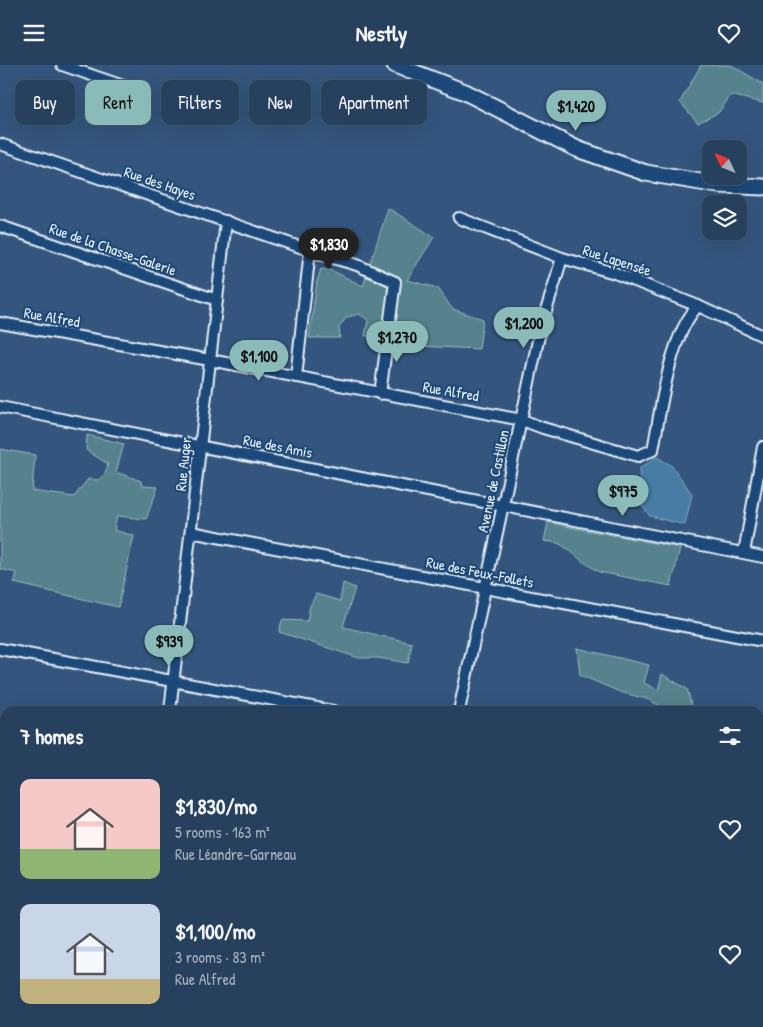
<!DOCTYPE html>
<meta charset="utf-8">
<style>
:root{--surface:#27405e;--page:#334b67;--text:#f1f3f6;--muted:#a4afbc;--line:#435973;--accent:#8bbbb9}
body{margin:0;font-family:"Patrick Hand",sans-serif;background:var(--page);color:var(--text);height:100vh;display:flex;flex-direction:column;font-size:19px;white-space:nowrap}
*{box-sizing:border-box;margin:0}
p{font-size:16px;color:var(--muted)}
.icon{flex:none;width:28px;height:28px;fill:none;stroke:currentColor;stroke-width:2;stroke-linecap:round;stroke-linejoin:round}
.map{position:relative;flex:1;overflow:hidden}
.side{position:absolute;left:0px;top:641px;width:764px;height:321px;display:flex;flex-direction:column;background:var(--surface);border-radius:15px 15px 0 0;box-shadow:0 5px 20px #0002,0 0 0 1px var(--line)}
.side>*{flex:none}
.hud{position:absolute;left:15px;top:15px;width:500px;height:45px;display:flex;gap:10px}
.needle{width:32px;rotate:313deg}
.controls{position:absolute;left:702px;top:75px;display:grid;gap:10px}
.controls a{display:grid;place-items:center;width:45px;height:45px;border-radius:10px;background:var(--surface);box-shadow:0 5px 20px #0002,0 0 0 1px var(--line);font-size:25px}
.price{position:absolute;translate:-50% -42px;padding:0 11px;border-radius:18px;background:var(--accent);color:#111;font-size:16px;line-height:32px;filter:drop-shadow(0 1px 2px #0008)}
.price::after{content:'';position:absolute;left:50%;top:30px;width:15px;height:11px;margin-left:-8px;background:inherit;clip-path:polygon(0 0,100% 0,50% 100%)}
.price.active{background:#222;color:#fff}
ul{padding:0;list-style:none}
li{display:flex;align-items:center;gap:15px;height:125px;padding:0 20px}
li span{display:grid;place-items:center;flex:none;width:140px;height:100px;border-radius:10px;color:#555}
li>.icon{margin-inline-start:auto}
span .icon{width:60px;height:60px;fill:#fffc;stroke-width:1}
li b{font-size:21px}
h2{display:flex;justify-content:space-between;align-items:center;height:60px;padding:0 20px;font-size:21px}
.tag{padding:0 18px;border-radius:10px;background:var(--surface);box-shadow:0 5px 20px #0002,0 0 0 1px var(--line);font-size:18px;line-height:45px}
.tag.active{background:var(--accent);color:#111}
header{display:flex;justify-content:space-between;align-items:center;height:65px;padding:0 20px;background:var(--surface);font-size:22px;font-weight:700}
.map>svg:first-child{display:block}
.green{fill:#54828c;stroke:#9ebac2}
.water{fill:#477ca4;stroke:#87abc6}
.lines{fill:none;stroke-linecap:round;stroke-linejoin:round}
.street-casing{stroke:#e8f1f8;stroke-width:14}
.secondary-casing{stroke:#e8f1f8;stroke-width:19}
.street{stroke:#1f4a7a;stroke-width:10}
.secondary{stroke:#1f4a7a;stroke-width:15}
.labels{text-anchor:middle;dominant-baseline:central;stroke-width:4.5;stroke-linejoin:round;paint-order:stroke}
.street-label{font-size:15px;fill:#e8f1f8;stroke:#1f4a7a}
</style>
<header><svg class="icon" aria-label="menu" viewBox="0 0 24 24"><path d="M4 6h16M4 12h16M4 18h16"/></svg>Nestly<svg class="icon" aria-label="heart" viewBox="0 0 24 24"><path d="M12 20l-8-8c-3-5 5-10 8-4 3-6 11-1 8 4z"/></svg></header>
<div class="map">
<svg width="763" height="962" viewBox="0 0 763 962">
<rect width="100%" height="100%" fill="#34557d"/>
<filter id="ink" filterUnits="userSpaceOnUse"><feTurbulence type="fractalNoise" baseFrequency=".02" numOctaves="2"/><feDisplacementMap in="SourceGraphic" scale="10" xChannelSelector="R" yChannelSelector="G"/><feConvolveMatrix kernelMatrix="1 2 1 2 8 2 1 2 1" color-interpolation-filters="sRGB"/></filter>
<g filter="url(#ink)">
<g class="green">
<path d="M701,0H731L763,19V38L731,30L719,47L698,58L680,37Z"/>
<path d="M388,143L434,172L407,215L438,223L452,244L483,254L479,284L395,280L397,271H365L368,255L359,249L347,252L339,262L340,273H309L317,216L321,204L333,206L363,221Z"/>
<path d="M87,370L124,379L116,407L141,416L142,421L158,422L146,454L117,451L114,465L134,471L118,542L14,518L17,508L0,504V384L35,390L32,426L74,432L88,414L98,415L105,409L108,399L86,385Z"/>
<path d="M548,457L575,463L680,483L671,521L599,507L581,495L568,484L558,478L544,476Z"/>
<path d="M343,518L355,523L343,562L412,578L408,598L378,593H359L279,567L282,555L307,556L310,541L316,529L340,536Z"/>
<path d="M577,583L649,600L644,618L658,625L662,609L687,624L693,646H670L647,634L620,627L580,610Z"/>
</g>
<path class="water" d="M657,392L672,401L692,429L685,460L650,451L641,439L639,404Z"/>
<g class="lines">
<defs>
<g id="street">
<path d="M62,0L132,24"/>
<path d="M0,79L323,190L357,200L395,217L380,329"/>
<path d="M459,153L562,193L615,208L698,241L763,271"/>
<path d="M0,161L217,235"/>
<path d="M0,258L210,295L522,355L543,363L638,391L653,385C661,344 669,271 698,241"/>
<path d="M296,312L310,185"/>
<path d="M0,342L763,492"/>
<path d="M191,467L763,576"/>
<path d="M744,488L763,382"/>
<path d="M0,584L333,646"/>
<path d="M170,646L226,156"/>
<path d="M459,646L540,266L562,193"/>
<path d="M0,710L5,711"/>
<path d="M759,729H763"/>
<path d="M0,859L5,860"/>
<path d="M504,958L527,962"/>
<path d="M0,960L9,962"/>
<path d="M399,962L400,958"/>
<path d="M542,962L543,958"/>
<path d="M702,962V958"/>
</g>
<path id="secondary" d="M395,0L465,27L577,84L646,108L718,120L763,122"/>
</defs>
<use href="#street" class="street-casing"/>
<use href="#secondary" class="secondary-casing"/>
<use href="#street" class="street"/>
<use href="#secondary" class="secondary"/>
</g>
</g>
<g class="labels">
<g class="street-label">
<text transform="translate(160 118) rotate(19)">Rue des Hayes</text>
<text transform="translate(113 184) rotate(19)">Rue de la Chasse-Galerie</text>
<text transform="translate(617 195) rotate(18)">Rue Lapensée</text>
<text transform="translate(52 252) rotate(10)">Rue Alfred</text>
<text transform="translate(451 326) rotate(10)">Rue Alfred</text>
<text transform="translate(278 381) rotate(11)">Rue des Amis</text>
<text transform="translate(183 399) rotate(-84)">Rue Auger</text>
<text transform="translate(493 416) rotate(-78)">Avenue de Castillon</text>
<text transform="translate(480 507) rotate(11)">Rue des Feux-Follets</text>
</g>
</g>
</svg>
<div class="controls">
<a><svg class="needle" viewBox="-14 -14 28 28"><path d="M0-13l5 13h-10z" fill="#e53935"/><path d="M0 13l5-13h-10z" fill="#a4afbc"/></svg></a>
<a><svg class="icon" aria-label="layers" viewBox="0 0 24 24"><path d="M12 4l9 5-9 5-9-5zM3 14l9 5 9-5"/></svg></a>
</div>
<b class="price" style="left:576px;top:67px">$1,420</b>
<b class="price active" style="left:329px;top:205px">$1,830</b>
<b class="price" style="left:524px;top:284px">$1,200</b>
<b class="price" style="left:397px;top:298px">$1,270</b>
<b class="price" style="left:259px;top:317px">$1,100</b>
<b class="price" style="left:623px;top:452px">$975</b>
<b class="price" style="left:169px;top:602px">$939</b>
<div class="hud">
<a class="tag">Buy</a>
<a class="tag active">Rent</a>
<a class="tag">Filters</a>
<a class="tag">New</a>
<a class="tag">Apartment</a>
</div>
<section class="side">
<h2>7 homes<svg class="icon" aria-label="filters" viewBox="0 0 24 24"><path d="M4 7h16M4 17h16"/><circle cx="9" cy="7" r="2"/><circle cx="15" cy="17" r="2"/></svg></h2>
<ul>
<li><span style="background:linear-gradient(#f6c9c9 70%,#8fb573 0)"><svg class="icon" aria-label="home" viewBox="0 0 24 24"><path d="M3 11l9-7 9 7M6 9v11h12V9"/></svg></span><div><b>$1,830/mo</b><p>5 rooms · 163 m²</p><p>Rue Léandre-Garneau</p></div><svg class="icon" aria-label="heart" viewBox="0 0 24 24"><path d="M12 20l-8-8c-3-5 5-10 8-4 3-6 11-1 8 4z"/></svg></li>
<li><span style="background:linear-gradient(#c9d6e8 75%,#c2b280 0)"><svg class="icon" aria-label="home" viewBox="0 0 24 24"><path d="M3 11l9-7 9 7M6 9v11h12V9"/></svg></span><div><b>$1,100/mo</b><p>3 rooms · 83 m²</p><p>Rue Alfred</p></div><svg class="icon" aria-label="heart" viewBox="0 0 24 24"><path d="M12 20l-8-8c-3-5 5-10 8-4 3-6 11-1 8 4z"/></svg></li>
</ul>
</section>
</div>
